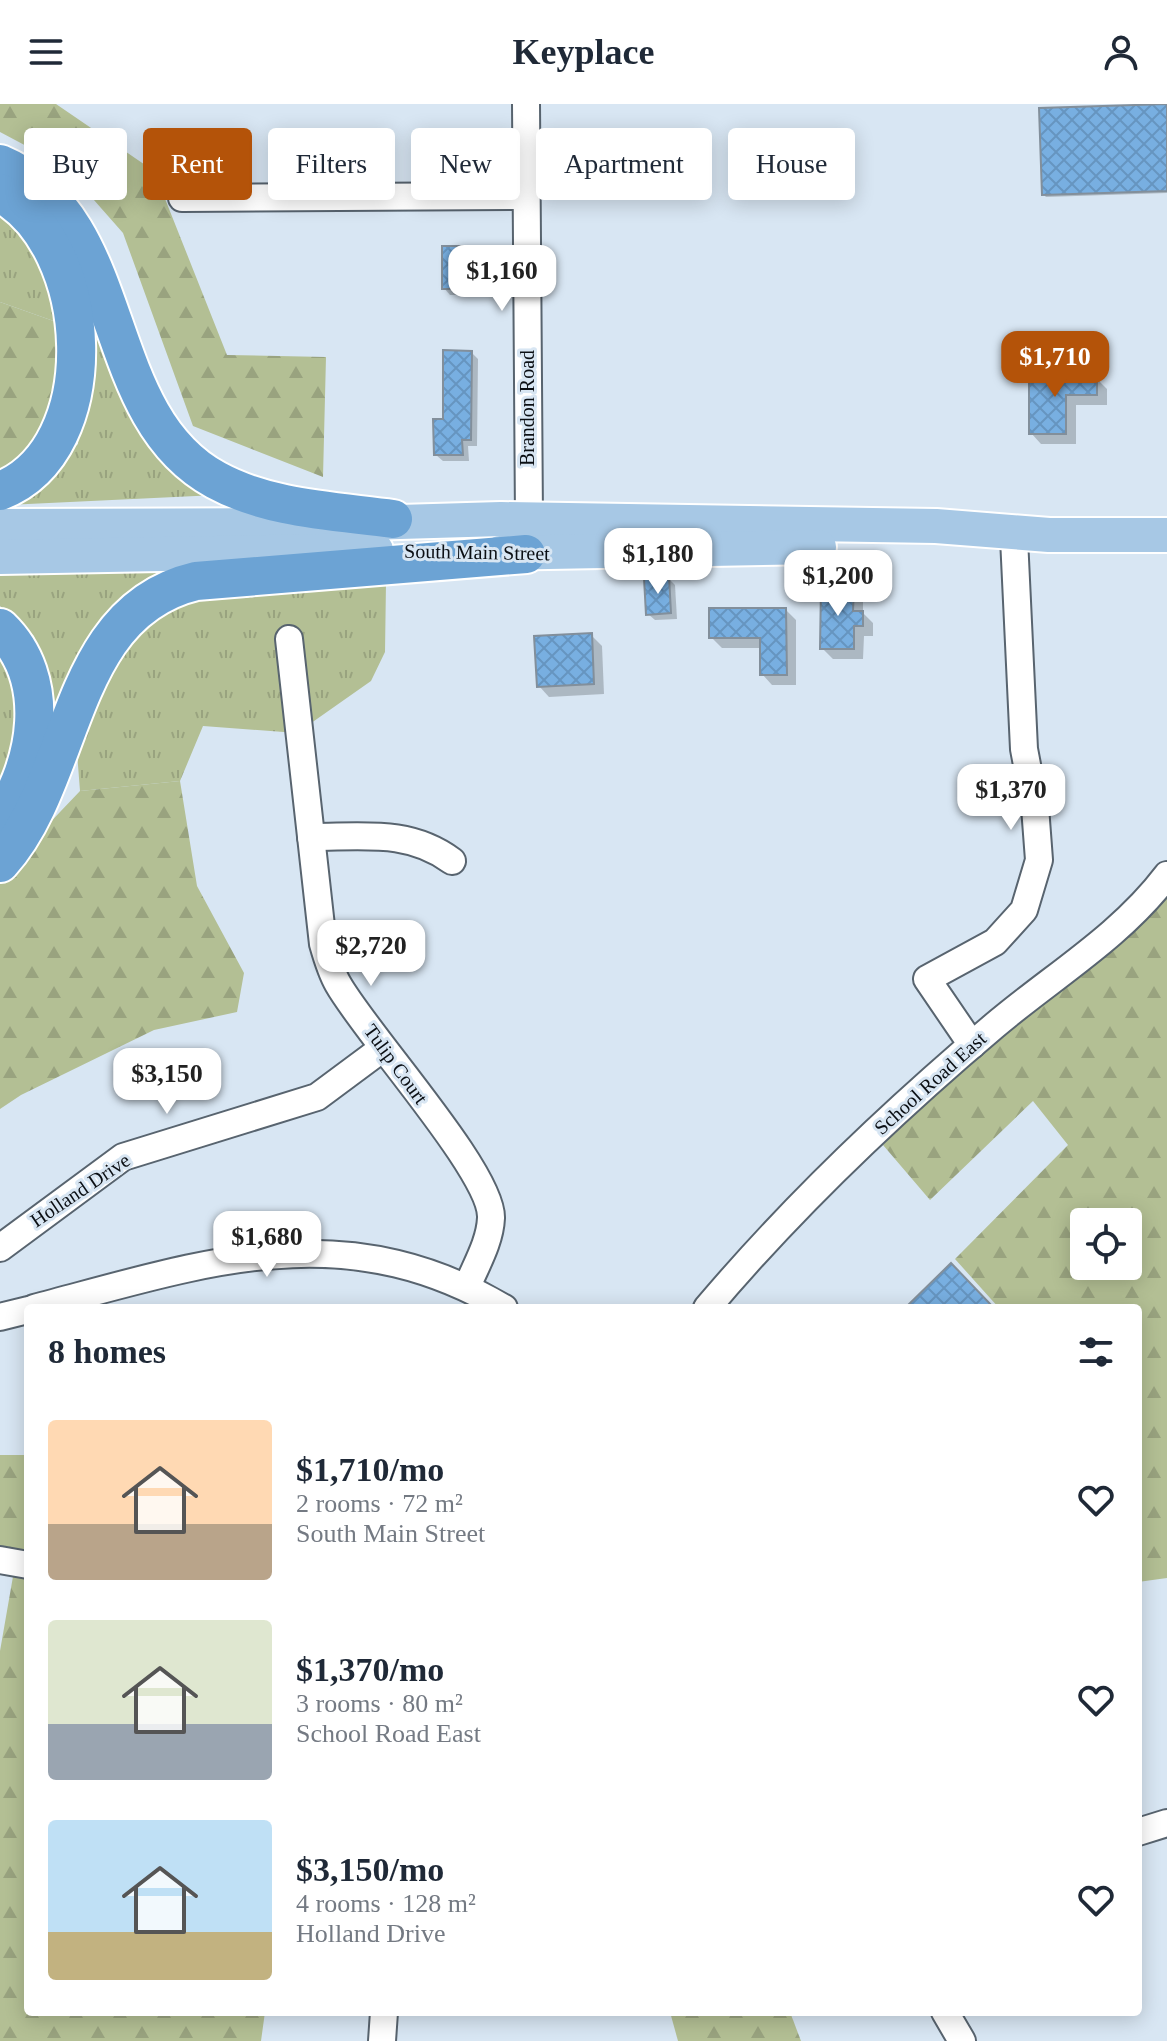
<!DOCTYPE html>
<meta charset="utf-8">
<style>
:root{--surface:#fff;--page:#f2f2f3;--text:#1f2937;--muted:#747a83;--accent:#b45309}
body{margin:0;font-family:"Times New Roman",serif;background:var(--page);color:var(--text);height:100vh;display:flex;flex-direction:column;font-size:30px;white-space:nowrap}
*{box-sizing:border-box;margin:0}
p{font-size:26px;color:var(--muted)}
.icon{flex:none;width:44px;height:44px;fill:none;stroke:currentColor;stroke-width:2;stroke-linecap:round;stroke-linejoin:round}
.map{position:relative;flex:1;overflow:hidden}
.sheet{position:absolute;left:24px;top:1200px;width:1118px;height:712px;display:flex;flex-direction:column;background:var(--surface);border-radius:8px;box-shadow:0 4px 20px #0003}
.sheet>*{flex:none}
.hud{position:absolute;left:24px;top:24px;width:1120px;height:72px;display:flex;gap:16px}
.controls{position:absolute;left:1070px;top:1104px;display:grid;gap:16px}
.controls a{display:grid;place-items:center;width:72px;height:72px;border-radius:8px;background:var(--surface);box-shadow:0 4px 20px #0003;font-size:40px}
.price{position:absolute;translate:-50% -68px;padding:0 18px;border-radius:16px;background:#fff;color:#222;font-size:26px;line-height:52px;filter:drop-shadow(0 2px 4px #0008)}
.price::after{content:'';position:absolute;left:50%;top:48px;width:24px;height:18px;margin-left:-12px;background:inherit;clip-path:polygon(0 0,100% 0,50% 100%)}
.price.on{background:var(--accent);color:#fff}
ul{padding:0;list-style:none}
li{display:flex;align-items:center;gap:24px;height:200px;padding:0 24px}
li span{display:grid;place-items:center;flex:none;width:224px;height:160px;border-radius:8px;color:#555}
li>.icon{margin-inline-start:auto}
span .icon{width:96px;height:96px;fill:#fffc;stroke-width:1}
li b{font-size:34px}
h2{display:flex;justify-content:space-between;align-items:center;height:96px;padding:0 24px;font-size:34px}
.tag{padding:0 28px;border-radius:8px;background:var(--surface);box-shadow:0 4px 20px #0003;font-size:28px;line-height:72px}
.tag.on{background:var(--accent);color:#fff}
header{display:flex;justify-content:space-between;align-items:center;height:104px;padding:0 24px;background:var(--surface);font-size:36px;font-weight:800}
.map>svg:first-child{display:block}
.grass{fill:url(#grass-tufts)}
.forest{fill:url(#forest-firs);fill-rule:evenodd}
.shadow{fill:#0003}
.building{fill:url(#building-cross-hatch);stroke:#828f9b;stroke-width:2}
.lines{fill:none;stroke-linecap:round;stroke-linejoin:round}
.minor-casing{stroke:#58646f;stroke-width:30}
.major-casing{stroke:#fff;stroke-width:38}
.highway-casing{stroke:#fff;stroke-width:42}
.minor{stroke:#fff;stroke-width:26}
.major{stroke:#a7c8e5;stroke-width:34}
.highway{stroke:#6ca3d4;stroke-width:38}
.labels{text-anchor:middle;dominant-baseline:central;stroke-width:6;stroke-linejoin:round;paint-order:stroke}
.street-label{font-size:20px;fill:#0b0f14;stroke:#d8e6f3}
</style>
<header><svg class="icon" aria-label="menu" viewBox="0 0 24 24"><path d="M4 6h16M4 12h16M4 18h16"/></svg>Keyplace<svg class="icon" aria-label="person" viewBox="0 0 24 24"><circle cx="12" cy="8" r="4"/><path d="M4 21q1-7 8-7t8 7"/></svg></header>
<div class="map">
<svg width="1167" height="1937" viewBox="0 0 1167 1937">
<defs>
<pattern id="grass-tufts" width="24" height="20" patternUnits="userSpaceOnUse" patternTransform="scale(2)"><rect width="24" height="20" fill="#b3bf94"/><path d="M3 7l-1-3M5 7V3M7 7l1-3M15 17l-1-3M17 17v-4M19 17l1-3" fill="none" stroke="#99a37f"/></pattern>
<pattern id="forest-firs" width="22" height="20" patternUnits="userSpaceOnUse" patternTransform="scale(2)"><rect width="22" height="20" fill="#b3bf94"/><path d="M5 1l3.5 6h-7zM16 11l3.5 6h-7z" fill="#99a37f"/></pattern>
<pattern id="building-cross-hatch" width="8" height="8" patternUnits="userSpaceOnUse" patternTransform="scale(2)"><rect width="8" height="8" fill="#78afe1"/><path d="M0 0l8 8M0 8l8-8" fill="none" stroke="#6695c0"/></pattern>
</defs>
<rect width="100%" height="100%" fill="#d8e6f3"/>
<g class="grass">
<path d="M0,106L49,146L62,220L0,198Z"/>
<path d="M86,174L217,391L7,401L78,340Z"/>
<path d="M185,459L52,618L34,532L0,502V470Z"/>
<path d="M386,479L385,548L371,577L297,629L203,622L180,677L80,687L76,635L128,533L169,496Z"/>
<path d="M0,548L13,561L25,634L0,686Z"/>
</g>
<g class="forest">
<path d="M0,0H56L154,67L227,251L326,253L323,373L193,322L123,129L64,62L0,28Z"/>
<path d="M0,198L62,220L58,294L19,366L0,370Z"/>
<path d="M180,677L197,782L244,869L237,908L154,926L21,991L0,1005V771L80,687Z"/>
<path d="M1167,762V1474L1138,1478V1204H999L955,1155L1068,1041L1033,997L930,1096L883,1041L1016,900ZM1084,1118H1128V1162H1084Z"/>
<path d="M0,1351H28V1908H265L261,1937H0V1547L15,1461L0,1458Z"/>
<path d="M670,1908H790L801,1937H678Z"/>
</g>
<g class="shadow">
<path d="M1167,2V89L1046,93L1044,91Z"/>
<path d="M470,144L477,151V191H450L444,184Z"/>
<path d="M472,249L478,255L477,342H468L469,357H443L436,351Z"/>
<path d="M1064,268L1071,274H1096L1107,285V301H1076V340H1041L1031,329V272Z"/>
<path d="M668,474L675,481L677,515L655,516L648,510Z"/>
<path d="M853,484L863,495V509L873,519V532H864L863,555H833L822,544Z"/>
<path d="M786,506L796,516V581H772L762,570V544H722L711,533Z"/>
<path d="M591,531L602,542L604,590L549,593L539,582Z"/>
</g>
<g class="building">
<path d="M1167,0V87L1042,91L1039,4Z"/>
<rect x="442" y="142" width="29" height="43"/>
<path d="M443,246L472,247L471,336H462L463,351H434L433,315H443Z"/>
<path d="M1044,266H1065V272H1097V291H1066V330H1029V271H1044Z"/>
<path d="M669,472L671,509L646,511L644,474Z"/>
<path d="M821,482H854L853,507H863V522H854V545H820Z"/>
<path d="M709,504H786L787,571H760V534H709Z"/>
<path d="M592,529L594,580L537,583L534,532Z"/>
<path d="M951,1159L994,1204H905Z"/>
</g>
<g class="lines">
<defs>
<g id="minor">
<path d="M526,0L529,416"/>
<path d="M182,94L526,92"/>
<path d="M289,535L323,840C327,854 331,868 338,880C366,930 493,1069 491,1114C490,1138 476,1161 467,1183"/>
<path d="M311,733C363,733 409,725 452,757"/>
<path d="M972,941L927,875L995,838L1024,806L1039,756L1035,703L1024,645L1014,434"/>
<path d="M0,1144L123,1053L317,993L383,944"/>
<path d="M34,1204C202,1160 341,1108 504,1204"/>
<path d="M707,1204C794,1101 891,1009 994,922C1053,872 1120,833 1167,771"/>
<path d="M0,1213L28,1206"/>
<path d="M0,1456L28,1461"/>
<path d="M1138,1728L1167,1719"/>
<path d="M945,1908L962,1937"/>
<path d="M382,1937L384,1908"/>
</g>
<g id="major">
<path d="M0,422L298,421L501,415L936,422L1049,431H1167"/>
<path d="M500,449L819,443"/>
<path d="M0,453L376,446"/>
</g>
<g id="highway">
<path d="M0,60C132,116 94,310 216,376C269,405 334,407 393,415"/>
<path d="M0,89C96,140 107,346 0,387"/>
<path d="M0,524C53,575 38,660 0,716"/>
<path d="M0,759C77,674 65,508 196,477L526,450"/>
</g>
</defs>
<use href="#minor" class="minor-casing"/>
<use href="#major" class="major-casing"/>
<use href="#highway" class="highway-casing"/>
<use href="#minor" class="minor"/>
<use href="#major" class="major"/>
<use href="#highway" class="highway"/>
</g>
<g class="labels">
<g class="street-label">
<text transform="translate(527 304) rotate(-90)">Brandon Road</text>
<text transform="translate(477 448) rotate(1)">South Main Street</text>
<text transform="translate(396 960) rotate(54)">Tulip Court</text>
<text transform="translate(930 979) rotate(-42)">School Road East</text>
<text transform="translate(80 1086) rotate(-34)">Holland Drive</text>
</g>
</g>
</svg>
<div class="controls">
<a><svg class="icon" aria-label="locate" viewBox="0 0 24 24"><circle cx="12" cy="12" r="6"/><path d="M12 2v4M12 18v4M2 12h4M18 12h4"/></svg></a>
</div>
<b class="price" style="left:502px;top:209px">$1,160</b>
<b class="price on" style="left:1055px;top:295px">$1,710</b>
<b class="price" style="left:658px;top:492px">$1,180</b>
<b class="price" style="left:838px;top:514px">$1,200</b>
<b class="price" style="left:1011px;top:728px">$1,370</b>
<b class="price" style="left:371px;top:884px">$2,720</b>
<b class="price" style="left:167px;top:1012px">$3,150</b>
<b class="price" style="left:267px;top:1175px">$1,680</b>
<div class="hud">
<a class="tag">Buy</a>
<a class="tag on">Rent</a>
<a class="tag">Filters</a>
<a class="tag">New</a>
<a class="tag">Apartment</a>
<a class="tag">House</a>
</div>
<section class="sheet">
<h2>8 homes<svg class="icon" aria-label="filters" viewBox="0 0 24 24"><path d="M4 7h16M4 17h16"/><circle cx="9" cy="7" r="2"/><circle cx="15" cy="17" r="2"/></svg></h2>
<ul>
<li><span style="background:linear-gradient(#ffd9b3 65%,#b9a48a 0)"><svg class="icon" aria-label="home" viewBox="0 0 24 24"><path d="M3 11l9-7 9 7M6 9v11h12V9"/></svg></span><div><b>$1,710/mo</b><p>2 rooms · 72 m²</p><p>South Main Street</p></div><svg class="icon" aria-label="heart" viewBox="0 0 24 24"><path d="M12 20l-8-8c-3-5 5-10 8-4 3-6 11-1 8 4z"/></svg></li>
<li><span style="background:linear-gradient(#dfe7d0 65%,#9aa5b1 0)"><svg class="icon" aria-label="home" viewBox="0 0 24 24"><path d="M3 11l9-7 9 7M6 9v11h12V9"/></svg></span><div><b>$1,370/mo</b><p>3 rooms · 80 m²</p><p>School Road East</p></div><svg class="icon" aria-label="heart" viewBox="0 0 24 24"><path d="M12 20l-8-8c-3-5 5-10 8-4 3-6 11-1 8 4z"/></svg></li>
<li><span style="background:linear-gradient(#bfe0f5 70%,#c2b280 0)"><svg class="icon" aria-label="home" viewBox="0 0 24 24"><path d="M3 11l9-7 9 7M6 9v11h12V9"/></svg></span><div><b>$3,150/mo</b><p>4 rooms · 128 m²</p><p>Holland Drive</p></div><svg class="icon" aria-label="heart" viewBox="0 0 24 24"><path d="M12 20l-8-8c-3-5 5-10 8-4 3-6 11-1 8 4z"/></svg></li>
</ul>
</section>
</div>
